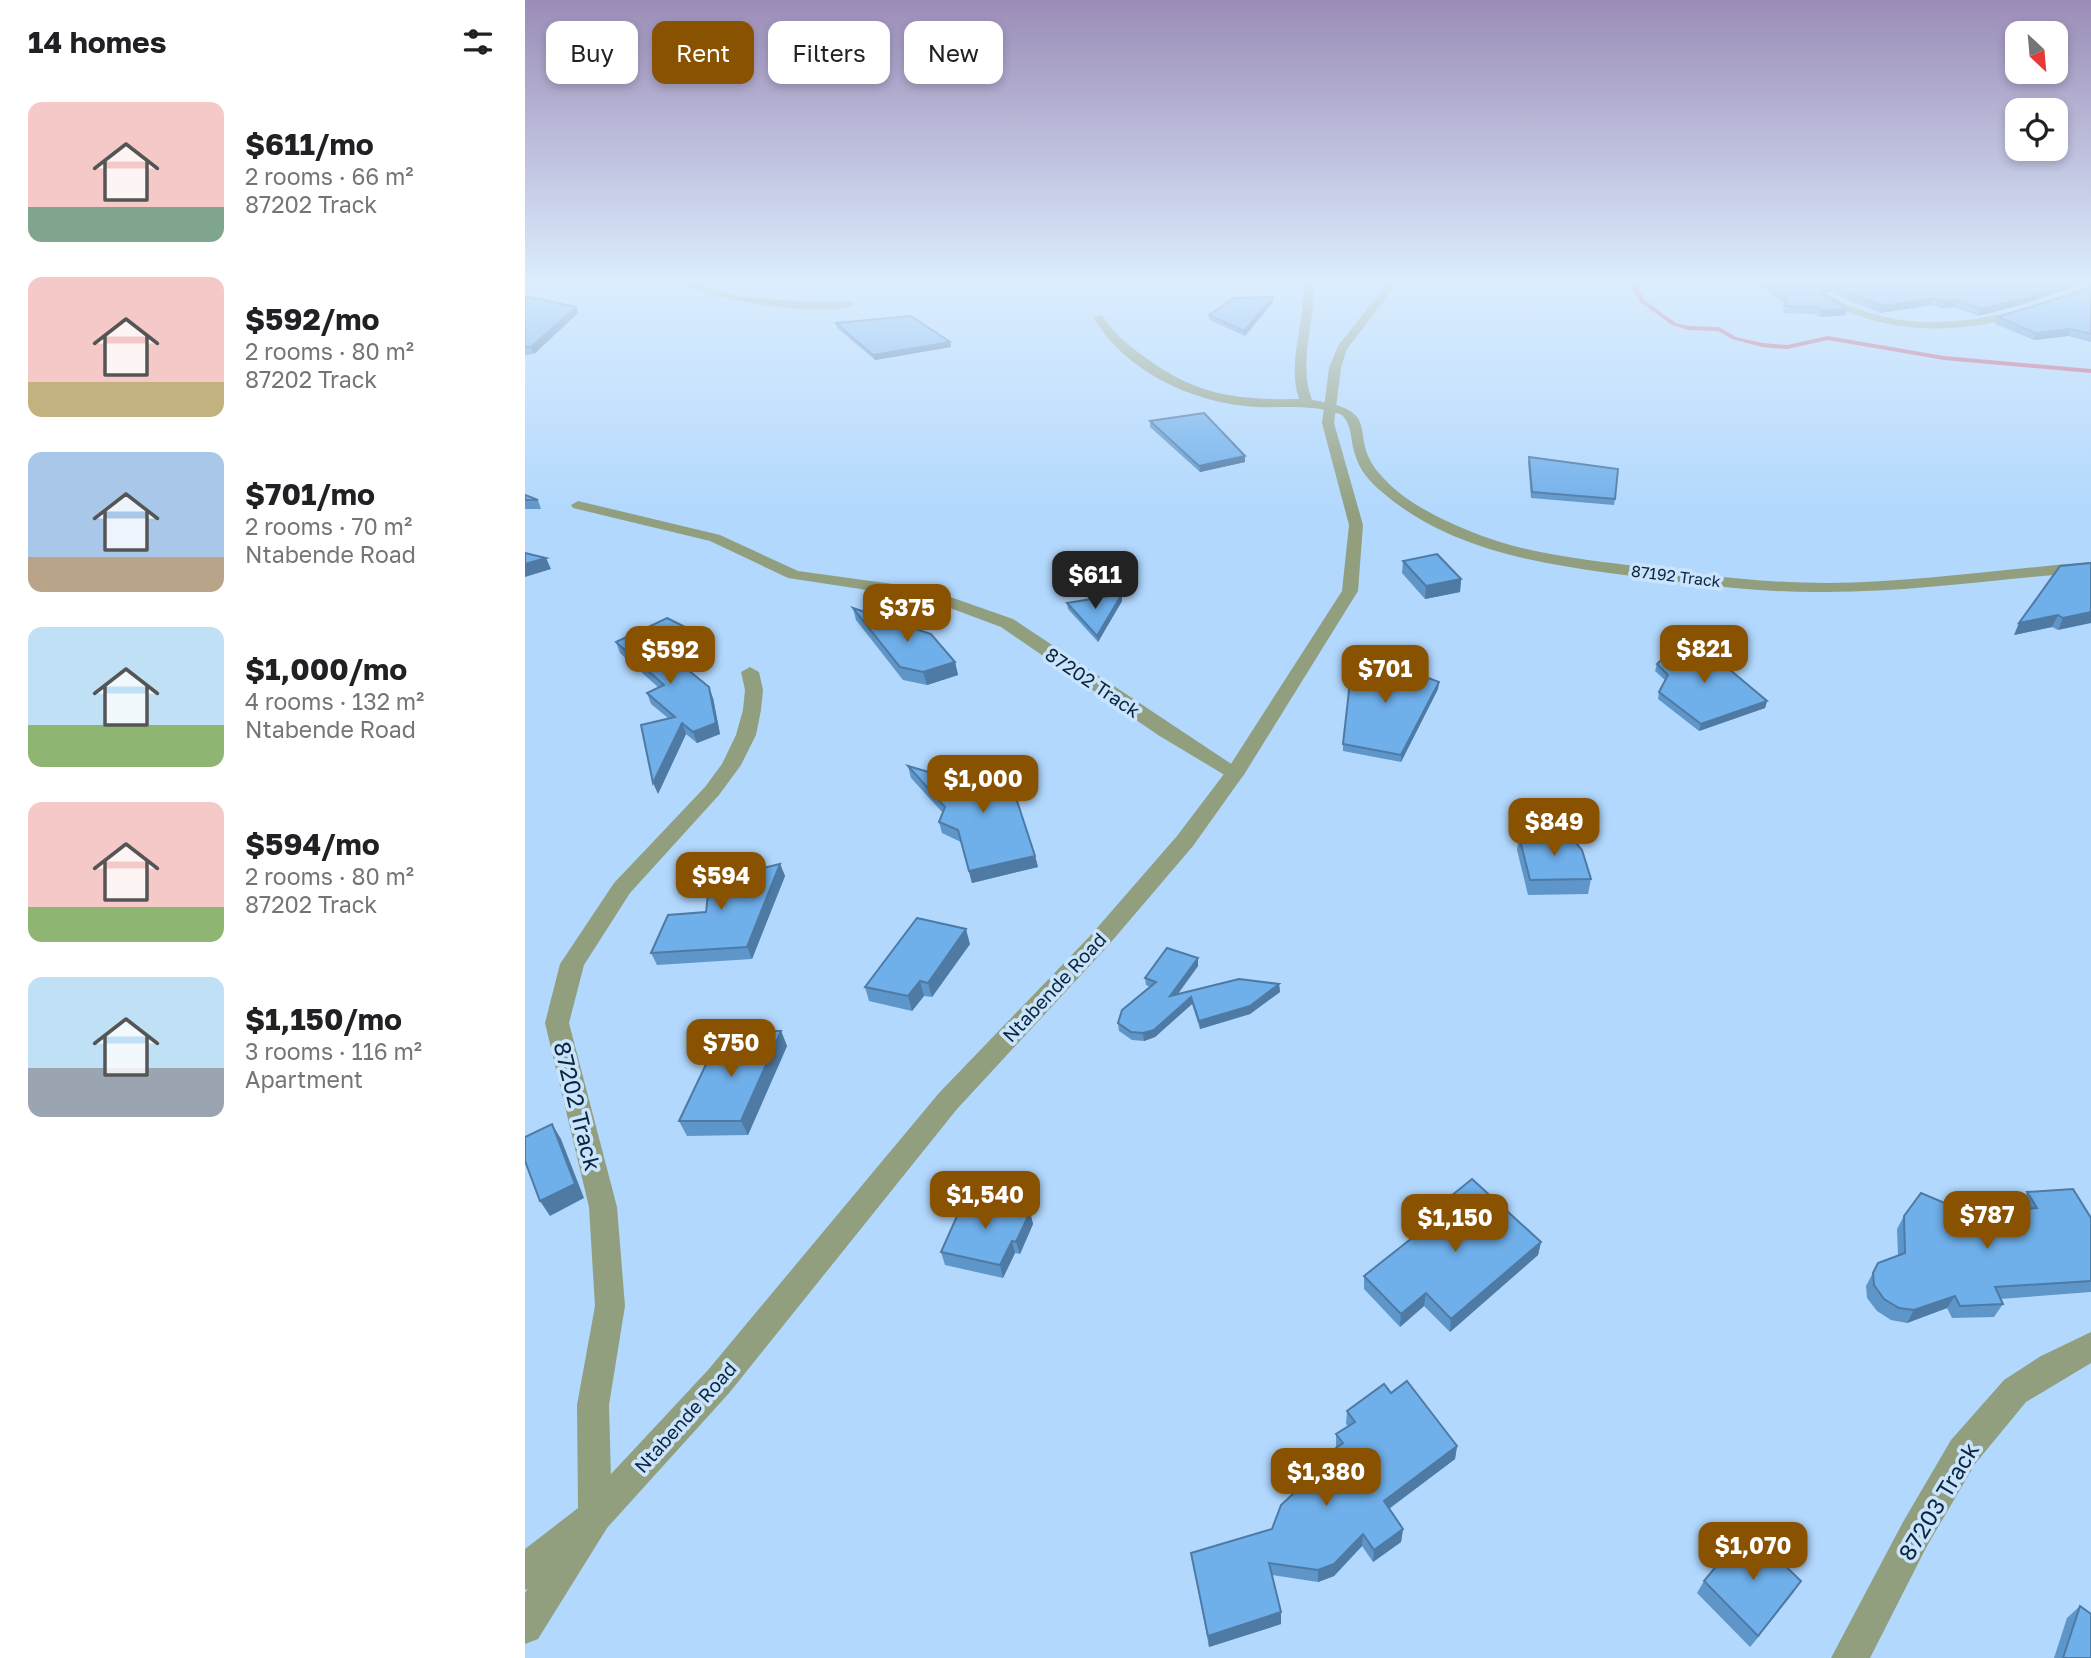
<!DOCTYPE html>
<meta charset="utf-8">
<style>
:root{--surface:#fff;--page:#f2f2f2;--text:#202124;--muted:#757577;--accent:#885200}
body{margin:0;font-family:"Golos Text",sans-serif;background:var(--page);color:var(--text);height:100vh;display:flex;flex-direction:column;font-size:26px;white-space:nowrap}
*{box-sizing:border-box;margin:0}
p{font-size:23px;color:var(--muted)}
.icon{flex:none;width:38px;height:38px;fill:none;stroke:currentColor;stroke-width:2;stroke-linecap:round;stroke-linejoin:round}
.map{position:relative;flex:1;overflow:hidden}
.side{display:flex;flex-direction:column;background:var(--surface);width:525px}
.side>*{flex:none}
.hud{position:absolute;left:21px;top:21px;width:665px;height:63px;display:flex;gap:14px}
.needle{width:46px;rotate:154deg}
.controls{position:absolute;left:1480px;top:21px;display:grid;gap:14px}
.controls a{display:grid;place-items:center;width:63px;height:63px;border-radius:14px;background:var(--surface);box-shadow:0 4px 10px #0003;font-size:35px}
.price{position:absolute;translate:-50% -60px;padding:0 16px;border-radius:14px;background:var(--accent);color:#fff;font-size:23px;line-height:46px;filter:drop-shadow(0 2px 4px #0008)}
.price::after{content:'';position:absolute;left:50%;top:42px;width:21px;height:16px;margin-left:-10px;background:inherit;clip-path:polygon(0 0,100% 0,50% 100%)}
.price.on{background:#222;color:#fff}
ul{padding:0;list-style:none}
li{display:flex;align-items:center;gap:21px;height:175px;padding:0 28px}
li span{display:grid;place-items:center;flex:none;width:196px;height:140px;border-radius:14px;color:#555}
li>.icon{margin-inline-start:auto}
span .icon{width:84px;height:84px;fill:#fffc;stroke-width:1}
li b{font-size:30px}
h2{display:flex;justify-content:space-between;align-items:center;height:84px;padding:0 28px;font-size:30px}
.tag{padding:0 24px;border-radius:14px;background:var(--surface);box-shadow:0 4px 10px #0003;font-size:24px;line-height:63px}
.tag.on{background:var(--accent);color:#fff}
main{display:flex;flex:1;min-height:0}
.map>svg:first-child{display:block}
.lines{fill:none;stroke-linecap:round;stroke-linejoin:round}
.stream{fill:#c8506e;fill-rule:evenodd}
.minor{fill:#919f7f;fill-rule:evenodd}
.tertiary{fill:#919f7f;fill-rule:evenodd}
.wall{fill:#5f96c9}
.shaded-wall{fill:#4e7aa4}
.building{fill:#6fafea;stroke:#4e7aa4;stroke-width:2}
.labels{text-anchor:middle;dominant-baseline:central;stroke-width:7;stroke-linejoin:round;paint-order:stroke}
.far-street-label{font-size:16px;fill:#0b263d;stroke:#cbe4fd}
.street-label{font-size:19px;fill:#0b263d;stroke:#cbe4fd}
.near-street-label{font-size:23px;fill:#0b263d;stroke:#cbe4fd}
</style>
<main>
<section class="side">
<h2>14 homes<svg class="icon" aria-label="filters" viewBox="0 0 24 24"><path d="M4 7h16M4 17h16"/><circle cx="9" cy="7" r="2"/><circle cx="15" cy="17" r="2"/></svg></h2>
<ul>
<li><span style="background:linear-gradient(#f6c9c9 75%,#7fa58c 0)"><svg class="icon" aria-label="home" viewBox="0 0 24 24"><path d="M3 11l9-7 9 7M6 9v11h12V9"/></svg></span><div><b>$611/mo</b><p>2 rooms · 66 m²</p><p>87202 Track</p></div></li>
<li><span style="background:linear-gradient(#f6c9c9 75%,#c2b280 0)"><svg class="icon" aria-label="home" viewBox="0 0 24 24"><path d="M3 11l9-7 9 7M6 9v11h12V9"/></svg></span><div><b>$592/mo</b><p>2 rooms · 80 m²</p><p>87202 Track</p></div></li>
<li><span style="background:linear-gradient(#a9c7e8 75%,#b9a48a 0)"><svg class="icon" aria-label="home" viewBox="0 0 24 24"><path d="M3 11l9-7 9 7M6 9v11h12V9"/></svg></span><div><b>$701/mo</b><p>2 rooms · 70 m²</p><p>Ntabende Road</p></div></li>
<li><span style="background:linear-gradient(#bfe0f5 70%,#8fb573 0)"><svg class="icon" aria-label="home" viewBox="0 0 24 24"><path d="M3 11l9-7 9 7M6 9v11h12V9"/></svg></span><div><b>$1,000/mo</b><p>4 rooms · 132 m²</p><p>Ntabende Road</p></div></li>
<li><span style="background:linear-gradient(#f6c9c9 75%,#8fb573 0)"><svg class="icon" aria-label="home" viewBox="0 0 24 24"><path d="M3 11l9-7 9 7M6 9v11h12V9"/></svg></span><div><b>$594/mo</b><p>2 rooms · 80 m²</p><p>87202 Track</p></div></li>
<li><span style="background:linear-gradient(#bfe0f5 65%,#9aa5b1 0)"><svg class="icon" aria-label="home" viewBox="0 0 24 24"><path d="M3 11l9-7 9 7M6 9v11h12V9"/></svg></span><div><b>$1,150/mo</b><p>3 rooms · 116 m²</p><p>Apartment</p></div></li>
</ul>
</section>
<div class="map">
<svg width="1566" height="1658" viewBox="0 0 1566 1658">
<rect width="100%" height="100%" fill="#b2d8fd"/>
<g class="lines">
<path class="stream" d="M1112,280H1117L1114,290L1119,300L1151,323L1163,326L1194,327L1211,337L1237,343L1262,345L1303,336L1419,356L1566,369V373L1419,360L1303,340L1262,349L1237,347L1207,339L1193,331L1163,330L1147,325L1115,302L1108,290Z"/>
<g class="minor">
<path d="M147,280C171,280 193,292 216,296C252,302 289,301 325,301L330,304C307,320 172,298 147,280Z"/>
<path d="M778,280H788C792,320 772,361 787,400C862,411 821,434 854,473C876,500 911,517 942,530C993,552 1047,558 1102,565C1168,574 1235,583 1302,583C1390,582 1478,569 1566,562V572C1478,578 1390,592 1301,592C1228,593 1156,582 1084,573C1004,562 921,547 857,492C845,482 834,470 830,454C825,440 828,427 817,415C789,404 761,408 732,407C670,404 600,372 568,317L577,315C589,334 605,347 624,360C673,396 715,400 774,399C761,361 782,320 778,280Z"/>
<path d="M1566,284V291L1533,304L1524,302Z"/>
<path d="M1296,295H1304C1369,331 1428,326 1498,309L1503,312C1493,319 1475,321 1461,324C1403,334 1348,328 1296,299Z"/>
<path d="M53,501L195,535L273,571L375,585L428,598L488,619L720,773L717,777H703L633,735L476,627L417,605L375,595L263,578L185,541L48,508L46,505Z"/>
<path d="M225,667L234,672L238,690L236,710L231,735L216,765L194,795L105,893L59,965L44,1023L92,1207L100,1306L84,1405L87,1516L82,1528L13,1585L0,1590V1549L53,1508L52,1405L70,1306L64,1207L20,1023L35,964L89,883L180,787L197,764L211,735L218,710L220,690L216,672Z"/>
<path d="M1566,1332V1363L1501,1402L1450,1464L1402,1546L1345,1658H1306L1378,1522L1426,1440L1479,1380L1516,1356Z"/>
</g>
<path class="tertiary" d="M865,280H875L822,349L816,368L809,423L838,525L833,591L720,773L668,846L581,948L432,1109L205,1392L82,1528L13,1639L0,1644V1593L58,1504L183,1370L414,1093L565,936L652,836L702,770L817,591L824,525L797,423L804,368L813,346Z"/>
</g>
<g class="wall">
<path d="M1225,280H1566V282L1499,304L1453,316L1430,307L1417,308L1407,305L1355,313L1303,292L1299,294L1322,309L1320,315L1295,317L1289,314L1258,313L1261,304Z"/>
<path d="M1566,288V342L1543,336L1509,340L1470,324L1473,317Z"/>
<path d="M0,296L51,307L53,313L9,354L0,355Z"/>
<path d="M748,302L720,336L684,320V315Z"/>
<path d="M311,323L425,342L426,347L350,360L312,328Z"/>
<path d="M625,421L720,462L675,472L625,427Z"/>
<path d="M1004,457L1090,499L1089,505L1006,498L1003,462Z"/>
<path d="M0,495L13,500L16,509H0Z"/>
<path d="M878,561L936,579L935,592L900,599L877,573Z"/>
<path d="M1566,563L1533,630L1527,627L1489,635Z"/>
<path d="M597,601L573,642L543,609L542,603Z"/>
<path d="M328,608L430,662L433,675L402,685L378,680L331,620Z"/>
<path d="M115,631L184,639L188,650L157,665L188,698L195,734L172,743L161,734L133,794L143,718L126,704L122,693L134,688L95,653L91,642Z"/>
<path d="M1132,664L1242,701L1240,708L1174,731L1133,699L1134,692L1140,680L1130,671Z"/>
<path d="M914,682L913,689L876,762L818,751V744Z"/>
<path d="M383,766L510,856L513,867L447,883L436,842L417,833L414,822L418,813L386,778Z"/>
<path d="M994,836L1066,879L1063,894L1003,895L992,850Z"/>
<path d="M255,864L260,876L227,959L132,965L126,953L237,869Z"/>
<path d="M445,944L407,997L399,996L387,1011L344,1001L340,987Z"/>
<path d="M673,958V966L653,994L754,984L755,992L725,1014L675,1029L667,1004L630,1037L619,1041L607,1040L594,1031L593,1023L625,987L621,985L620,978Z"/>
<path d="M256,1031L262,1046L223,1135L162,1136L154,1121L197,1058Z"/>
<path d="M1502,1192L1566,1218V1292L1475,1299L1478,1304L1469,1317L1427,1318L1422,1308L1382,1323L1366,1320L1352,1311L1342,1298L1341,1286L1353,1263L1373,1256L1372,1229L1379,1216L1496,1209L1494,1205Z"/>
<path d="M505,1212L508,1224L495,1254L490,1253L478,1278L420,1265L416,1252Z"/>
<path d="M900,1217L1016,1242L1013,1255L925,1332L899,1306L875,1327L839,1289V1276L898,1230Z"/>
<path d="M866,1393L932,1446L930,1459L864,1509L878,1529L876,1542L848,1562L837,1546L809,1576L793,1582L747,1575L756,1624L684,1647L666,1553L747,1529L798,1482L793,1473V1461L811,1448V1434L823,1426L821,1424L822,1411Z"/>
<path d="M1179,1581L1268,1593L1225,1647L1172,1593Z"/>
<path d="M1555,1606L1566,1658H1529L1542,1618Z"/>
</g>
<g class="shaded-wall">
<path d="M1553,280H1566L1565,281L1499,304L1453,316L1455,309Z"/>
<path d="M1305,286L1303,292L1292,297L1294,291Z"/>
<path d="M748,297V302L720,336L719,331Z"/>
<path d="M1409,298L1407,305L1355,313L1357,306Z"/>
<path d="M1433,300L1430,307L1417,308L1419,301Z"/>
<path d="M51,307L53,313L9,354L6,347Z"/>
<path d="M1322,309L1320,315L1295,317L1297,310Z"/>
<path d="M1545,329L1543,336L1509,340L1511,333Z"/>
<path d="M425,342L426,347L350,360L348,355Z"/>
<path d="M720,456V462L675,472L674,466Z"/>
<path d="M21,558L26,569L0,577V564Z"/>
<path d="M936,579L935,592L900,599L901,586Z"/>
<path d="M597,594V601L573,642L572,636Z"/>
<path d="M1566,612V623L1533,630L1538,618Z"/>
<path d="M1533,615L1527,627L1489,635L1494,623Z"/>
<path d="M184,639L188,650L151,668L147,657Z"/>
<path d="M430,662L433,675L402,685L398,672Z"/>
<path d="M914,682L913,689L876,762V755Z"/>
<path d="M184,687L188,698L195,734L172,743L168,732Z"/>
<path d="M1242,701L1240,708L1174,731L1176,724Z"/>
<path d="M157,723L161,734L133,794L128,783Z"/>
<path d="M510,856L513,867L447,883L444,871Z"/>
<path d="M255,864L260,876L227,959L222,947Z"/>
<path d="M441,929L445,944L407,997L403,983Z"/>
<path d="M673,958V966L646,1003L645,996Z"/>
<path d="M395,981L399,996L387,1011L383,996Z"/>
<path d="M754,984L755,992L725,1014L675,1029L674,1021Z"/>
<path d="M666,997L667,1004L630,1037L619,1041L618,1033Z"/>
<path d="M256,1031L262,1046L223,1135L216,1121Z"/>
<path d="M27,1124L36,1139L59,1198L25,1216L15,1201Z"/>
<path d="M505,1212L508,1224L495,1254L491,1242Z"/>
<path d="M487,1241L490,1253L478,1278L475,1265Z"/>
<path d="M1016,1242L1013,1255L925,1332L926,1319Z"/>
<path d="M901,1293L899,1306L875,1327L876,1314Z"/>
<path d="M1430,1296L1422,1308L1382,1323L1389,1310Z"/>
<path d="M932,1446L930,1459L858,1513L859,1501Z"/>
<path d="M878,1529L876,1542L848,1562L849,1550Z"/>
<path d="M838,1534L837,1546L809,1576L793,1582V1570Z"/>
<path d="M1276,1581L1268,1593L1225,1647L1233,1636Z"/>
<path d="M756,1612V1624L684,1647L683,1636Z"/>
</g>
<g class="building">
<path d="M1236,280H1553L1502,298L1455,309L1433,300L1419,301L1409,298L1357,306L1305,286L1294,291L1322,309L1297,310L1291,307L1259,306L1263,298Z"/>
<path d="M1566,288V334L1545,329L1511,333L1473,317Z"/>
<path d="M0,296L51,307L6,347H0Z"/>
<path d="M748,297L719,331L684,315L709,298Z"/>
<path d="M386,316L425,342L348,355L311,323Z"/>
<path d="M679,413L720,456L674,466L625,421Z"/>
<path d="M1004,457L1093,469L1090,499L1007,492Z"/>
<path d="M0,495L13,500H0Z"/>
<path d="M0,553L21,558L0,564Z"/>
<path d="M912,554L936,579L901,586L878,561Z"/>
<path d="M1566,563V612L1538,618L1533,615L1494,623L1535,566Z"/>
<path d="M597,594L572,636L542,603Z"/>
<path d="M328,608L406,634L430,662L398,672L375,667Z"/>
<path d="M142,618L184,639L147,657L184,687L191,723L168,732L157,723L128,783L116,725L150,717L122,693L139,685L91,642L106,635L112,628L115,631Z"/>
<path d="M1173,643L1242,701L1176,724L1134,692L1143,675L1132,664L1149,648Z"/>
<path d="M840,654L914,682L876,755L818,744L827,664Z"/>
<path d="M479,761L510,856L444,871L433,830L414,822L420,807L383,766L431,780Z"/>
<path d="M1044,835L1057,850L1066,879L1005,880L994,836Z"/>
<path d="M234,861V869L255,864L222,947L126,953L143,915L181,912L186,869Z"/>
<path d="M392,918L441,929L403,983L395,981L383,996L340,987Z"/>
<path d="M642,948L673,958L645,996L714,979L754,984L725,1006L674,1021L666,997L629,1030L618,1033L606,1032L593,1023L597,1010L631,982L620,978Z"/>
<path d="M210,1031H256L216,1121H154L184,1058H197Z"/>
<path d="M27,1124L50,1184L15,1201L0,1161V1137Z"/>
<path d="M947,1179L1016,1242L926,1319L901,1293L876,1314L839,1276L906,1223L900,1217Z"/>
<path d="M1548,1189L1566,1218V1281L1470,1287L1478,1304L1435,1306L1430,1296L1389,1310L1374,1308L1359,1299L1349,1285L1348,1273L1353,1263L1380,1253L1379,1216L1396,1193L1441,1212L1512,1208L1502,1192Z"/>
<path d="M440,1198L505,1212L491,1242L487,1241L475,1265L416,1252Z"/>
<path d="M882,1381L932,1446L859,1501L878,1529L849,1550L838,1534L809,1564L793,1570L744,1563L756,1612L683,1636L666,1553L747,1529L756,1505L770,1492L805,1479L793,1461L818,1443L811,1434L830,1422L822,1411L859,1384L866,1393Z"/>
<path d="M1222,1529L1276,1581L1233,1636L1179,1581Z"/>
<path d="M1555,1606L1566,1614V1658H1538Z"/>
</g>
<linearGradient id="sky" x2="0" y2="1"><stop stop-color="#9b8cb7"/><stop offset="0.55" stop-color="#dcedfe"/><stop offset="1" stop-color="#dcedfe" stop-opacity="0"/></linearGradient>
<rect width="1566" height="512" fill="url(#sky)"/>
<g class="labels">
<g class="far-street-label">
<text transform="translate(1151 576) rotate(7)">87192 Track</text>
</g>
<g class="street-label">
<text transform="translate(568 682) rotate(34)">87202 Track</text>
<text transform="translate(529 987) rotate(-47)">Ntabende Road</text>
<text transform="translate(160 1417) rotate(-48)">Ntabende Road</text>
</g>
<g class="near-street-label">
<text transform="translate(53 1106) rotate(76)">87202 Track</text>
<text transform="translate(1413 1501) rotate(-59)">87203 Track</text>
</g>
</g>
</svg>
<div class="controls">
<a><svg class="needle" viewBox="-14 -14 28 28"><path d="M0-13l5 13h-10z" fill="#e53935"/><path d="M0 13l5-13h-10z" fill="#757577"/></svg></a>
<a><svg class="icon" aria-label="locate" viewBox="0 0 24 24"><circle cx="12" cy="12" r="6"/><path d="M12 2v4M12 18v4M2 12h4M18 12h4"/></svg></a>
</div>
<b class="price on" style="left:570px;top:611px">$611</b>
<b class="price" style="left:382px;top:644px">$375</b>
<b class="price" style="left:1179px;top:685px">$821</b>
<b class="price" style="left:145px;top:686px">$592</b>
<b class="price" style="left:860px;top:705px">$701</b>
<b class="price" style="left:458px;top:815px">$1,000</b>
<b class="price" style="left:1029px;top:858px">$849</b>
<b class="price" style="left:196px;top:912px">$594</b>
<b class="price" style="left:206px;top:1079px">$750</b>
<b class="price" style="left:460px;top:1231px">$1,540</b>
<b class="price" style="left:1462px;top:1251px">$787</b>
<b class="price" style="left:930px;top:1254px">$1,150</b>
<b class="price" style="left:801px;top:1508px">$1,380</b>
<b class="price" style="left:1228px;top:1582px">$1,070</b>
<div class="hud">
<a class="tag">Buy</a>
<a class="tag on">Rent</a>
<a class="tag">Filters</a>
<a class="tag">New</a>
</div>
</div>
</main>
